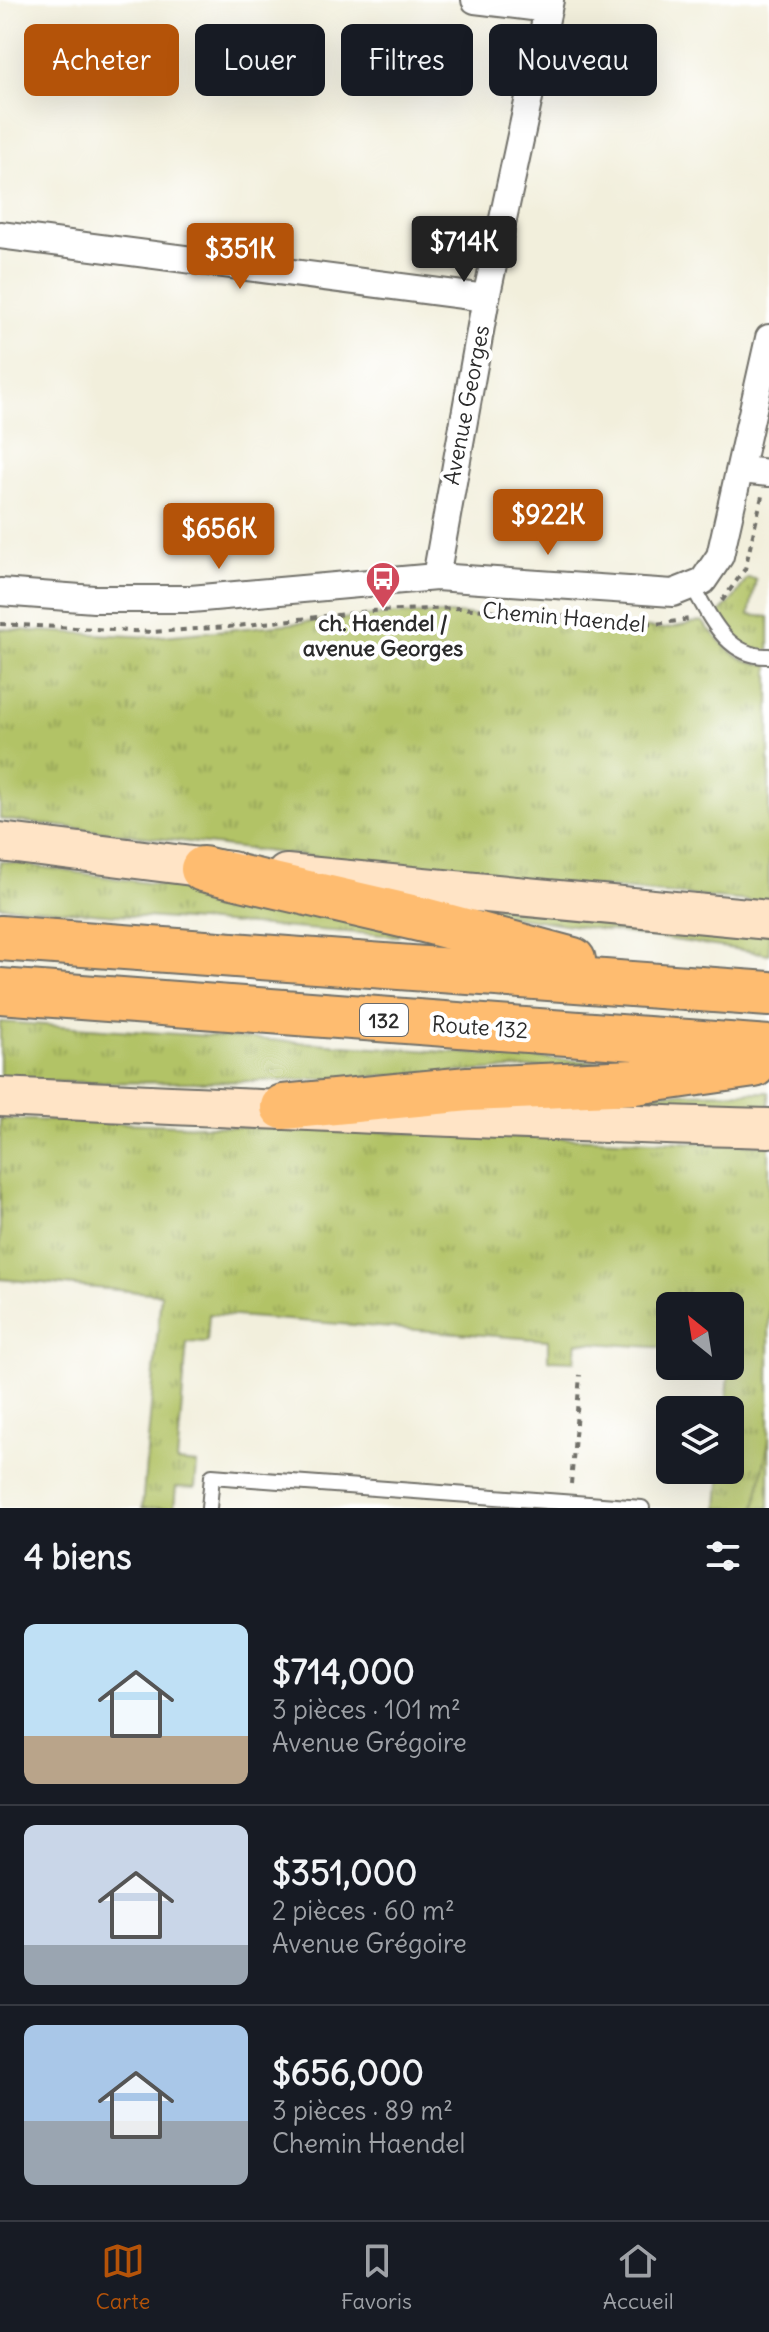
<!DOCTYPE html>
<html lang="fr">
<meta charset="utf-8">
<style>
:root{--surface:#171b24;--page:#20242c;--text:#f1f3f6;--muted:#9ea1a6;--line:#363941;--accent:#b45309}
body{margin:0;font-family:Delius,sans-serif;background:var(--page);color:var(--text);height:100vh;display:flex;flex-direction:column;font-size:30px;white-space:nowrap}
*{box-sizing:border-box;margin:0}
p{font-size:26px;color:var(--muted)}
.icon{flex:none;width:44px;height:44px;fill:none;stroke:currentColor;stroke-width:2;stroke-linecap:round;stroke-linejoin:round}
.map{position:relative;height:1508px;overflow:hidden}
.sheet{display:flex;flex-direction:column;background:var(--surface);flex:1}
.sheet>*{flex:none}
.hud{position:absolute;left:24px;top:24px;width:722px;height:72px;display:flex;gap:16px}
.needle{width:52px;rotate:330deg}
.buttons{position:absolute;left:656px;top:1292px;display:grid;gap:16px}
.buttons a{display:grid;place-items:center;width:88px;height:88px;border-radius:12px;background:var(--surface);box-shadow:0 8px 32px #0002;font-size:40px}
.price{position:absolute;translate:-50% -68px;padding:0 18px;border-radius:8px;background:var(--accent);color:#fff;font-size:26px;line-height:52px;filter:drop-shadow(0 2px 4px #0008)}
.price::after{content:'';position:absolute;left:50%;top:48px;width:24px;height:18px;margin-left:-12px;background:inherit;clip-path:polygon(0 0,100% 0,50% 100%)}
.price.active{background:#222;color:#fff}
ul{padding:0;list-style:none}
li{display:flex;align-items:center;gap:24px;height:200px;padding:0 24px}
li+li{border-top:2px solid var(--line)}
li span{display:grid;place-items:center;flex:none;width:224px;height:160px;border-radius:12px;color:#555}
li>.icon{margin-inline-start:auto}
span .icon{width:96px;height:96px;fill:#fffc;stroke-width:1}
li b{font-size:34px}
h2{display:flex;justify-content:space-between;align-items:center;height:96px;padding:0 24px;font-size:34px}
.tag{padding:0 28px;border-radius:12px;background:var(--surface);box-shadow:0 8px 32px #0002;font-size:28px;line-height:72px}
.tag.active{background:var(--accent);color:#fff}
.dock{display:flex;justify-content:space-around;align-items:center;height:112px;border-top:2px solid var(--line);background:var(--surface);font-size:22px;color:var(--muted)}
.dock a{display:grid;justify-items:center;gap:4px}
.dock .active{color:var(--accent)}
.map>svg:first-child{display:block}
.grass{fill:url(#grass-tufts);stroke:#6e7748;stroke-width:2}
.garden{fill:#b2c366;stroke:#6e7748;stroke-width:2}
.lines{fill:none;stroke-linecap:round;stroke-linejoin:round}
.lane-casing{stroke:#717069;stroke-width:18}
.street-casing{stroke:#717069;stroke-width:30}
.secondary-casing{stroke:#717069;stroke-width:42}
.highway-casing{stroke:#717069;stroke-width:48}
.path{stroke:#717069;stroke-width:4;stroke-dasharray:6 6;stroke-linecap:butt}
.lane{stroke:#fff;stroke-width:14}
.street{stroke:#fff;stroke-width:26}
.secondary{stroke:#ffe4c6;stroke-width:38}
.highway{stroke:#febc70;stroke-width:44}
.labels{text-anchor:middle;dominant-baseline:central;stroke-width:8;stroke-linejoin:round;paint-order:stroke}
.shield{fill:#fff;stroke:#6b6b6b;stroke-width:2}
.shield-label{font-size:20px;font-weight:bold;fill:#2b2b2b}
.street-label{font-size:22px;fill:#2b2b2b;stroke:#fff}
.poi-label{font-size:22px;font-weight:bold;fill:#2b2b2b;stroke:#fff}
</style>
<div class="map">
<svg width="769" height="1508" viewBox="0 0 769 1508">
<defs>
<pattern id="grass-tufts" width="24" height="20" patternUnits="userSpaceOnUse" patternTransform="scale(2)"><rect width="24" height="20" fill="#b2c366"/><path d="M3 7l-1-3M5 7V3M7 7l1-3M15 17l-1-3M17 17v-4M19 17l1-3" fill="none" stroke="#919f54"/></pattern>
</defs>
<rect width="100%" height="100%" fill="#fff"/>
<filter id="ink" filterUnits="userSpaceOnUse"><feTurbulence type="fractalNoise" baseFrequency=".0125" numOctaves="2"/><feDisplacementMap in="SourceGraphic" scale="16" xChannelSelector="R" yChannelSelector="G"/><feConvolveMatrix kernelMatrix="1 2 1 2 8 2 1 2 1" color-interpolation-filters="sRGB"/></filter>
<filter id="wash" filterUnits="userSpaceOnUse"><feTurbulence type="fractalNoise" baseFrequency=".006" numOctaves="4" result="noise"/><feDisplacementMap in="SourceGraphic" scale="32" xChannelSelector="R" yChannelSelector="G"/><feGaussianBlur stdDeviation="1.8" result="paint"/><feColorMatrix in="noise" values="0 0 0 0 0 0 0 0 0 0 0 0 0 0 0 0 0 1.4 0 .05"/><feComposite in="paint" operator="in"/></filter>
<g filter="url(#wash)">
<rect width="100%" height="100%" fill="#f2efdc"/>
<g class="grass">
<path d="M747,578L756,579L749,615L769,617V650C737,651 735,639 717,615L734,598Z"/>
<path d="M393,614H454L666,629L702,621C720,642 739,667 769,664V903L429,871L0,819V629L152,637Z"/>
<path d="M0,861L180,888L400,927L398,936L0,906Z"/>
<path d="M367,895L769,930V954Z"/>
<path d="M0,1022L610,1063C405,1076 205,1088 0,1080Z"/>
<path d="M769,1092V1118L496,1102L666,1093Z"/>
<path d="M0,1119L769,1145V1508H718L721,1470H730V1410H726L729,1373L705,1371V1366H730V1306H670V1348L577,1342L575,1361L548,1360V1340L209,1314L207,1343L187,1342L177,1462L197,1464L195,1488L176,1487L174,1508H142L161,1294L0,1279Z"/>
</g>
<path class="garden" d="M769,1441V1508H755Z"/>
</g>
<g filter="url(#ink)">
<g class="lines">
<defs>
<g id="lane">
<path d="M693,587C711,619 728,658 769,656"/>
<path d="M209,1508L212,1476L642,1508"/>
</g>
<g id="street">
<path d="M475,0L548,9"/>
<path d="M0,235L486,298"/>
<path d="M741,470L769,473"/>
<path d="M436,577L486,298L550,0"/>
<path d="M0,592L94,599H191L436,577L673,593L703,581L720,556L769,338"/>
</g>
<g id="secondary">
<path d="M0,842L232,871"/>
<path d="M286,874L769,920"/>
<path d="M0,1097C256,1109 513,1121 769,1128"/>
</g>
<g id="highway">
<path d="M203,869L424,920L573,960"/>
<path d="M0,938L769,994"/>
<path d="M0,991L769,1048"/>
<path d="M283,1107L468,1089L635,1082L754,1065"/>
</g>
</defs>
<use href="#lane" class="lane-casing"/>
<use href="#street" class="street-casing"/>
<use href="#secondary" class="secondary-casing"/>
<use href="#highway" class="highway-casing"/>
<g class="path">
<path d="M722,601L745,569L762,496"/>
<path d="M0,624L151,632L228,627L372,611L460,608L657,624L690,619"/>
<path d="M571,1484L580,1375"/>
</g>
<use href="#lane" class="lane"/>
<use href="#street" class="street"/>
<use href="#secondary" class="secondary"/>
<use href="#highway" class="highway"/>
</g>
</g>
<defs>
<symbol id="bus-pin" viewBox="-11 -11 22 30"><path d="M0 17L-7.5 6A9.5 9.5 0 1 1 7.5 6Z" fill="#d1495b" stroke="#fff"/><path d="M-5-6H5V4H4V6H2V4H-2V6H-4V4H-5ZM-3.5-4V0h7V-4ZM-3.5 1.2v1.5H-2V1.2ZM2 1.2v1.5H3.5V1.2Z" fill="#fff"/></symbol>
</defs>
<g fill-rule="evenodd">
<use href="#bus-pin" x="363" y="559" width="40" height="54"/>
</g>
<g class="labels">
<rect class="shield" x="360" y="1004" width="48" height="32" rx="6"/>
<g class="shield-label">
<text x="384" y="1020">132</text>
</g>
<g class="street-label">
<text transform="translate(466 405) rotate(-79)">Avenue Georges</text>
<text transform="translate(564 617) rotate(5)">Chemin Haendel</text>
<text transform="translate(480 1027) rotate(4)">Route 132</text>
</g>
<g class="poi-label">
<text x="383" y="623">ch. Haendel /<tspan x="383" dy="25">avenue Georges</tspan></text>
</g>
</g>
</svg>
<div class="buttons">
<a><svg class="needle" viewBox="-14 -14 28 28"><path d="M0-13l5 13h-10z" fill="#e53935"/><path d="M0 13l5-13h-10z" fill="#9ea1a6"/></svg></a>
<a><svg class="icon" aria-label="layers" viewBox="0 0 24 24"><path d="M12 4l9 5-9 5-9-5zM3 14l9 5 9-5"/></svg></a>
</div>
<b class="price active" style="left:464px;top:284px">$714K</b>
<b class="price" style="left:240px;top:291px">$351K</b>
<b class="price" style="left:548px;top:557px">$922K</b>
<b class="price" style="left:219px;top:571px">$656K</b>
<div class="hud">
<a class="tag active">Acheter</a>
<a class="tag">Louer</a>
<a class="tag">Filtres</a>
<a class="tag">Nouveau</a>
</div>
</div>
<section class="sheet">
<h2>4 biens<svg class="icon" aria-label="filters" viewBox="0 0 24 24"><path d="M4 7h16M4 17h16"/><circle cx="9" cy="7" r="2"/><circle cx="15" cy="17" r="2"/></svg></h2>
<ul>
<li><span style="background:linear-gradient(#bfe0f5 70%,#b9a48a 0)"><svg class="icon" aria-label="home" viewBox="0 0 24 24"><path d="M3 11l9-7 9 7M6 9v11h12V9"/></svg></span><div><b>$714,000</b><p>3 pièces · 101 m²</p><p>Avenue Grégoire</p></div></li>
<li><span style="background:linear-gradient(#c9d6e8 75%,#9aa5b1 0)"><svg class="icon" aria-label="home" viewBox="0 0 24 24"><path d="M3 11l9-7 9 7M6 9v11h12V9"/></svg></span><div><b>$351,000</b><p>2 pièces · 60 m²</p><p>Avenue Grégoire</p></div></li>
<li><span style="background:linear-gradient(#a9c7e8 60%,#9aa5b1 0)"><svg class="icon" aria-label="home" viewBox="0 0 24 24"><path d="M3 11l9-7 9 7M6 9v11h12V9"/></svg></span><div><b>$656,000</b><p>3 pièces · 89 m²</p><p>Chemin Haendel</p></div></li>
</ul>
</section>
<nav class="dock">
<a class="active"><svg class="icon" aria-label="map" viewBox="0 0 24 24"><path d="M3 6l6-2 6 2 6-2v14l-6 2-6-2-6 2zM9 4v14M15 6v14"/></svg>Carte</a>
<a><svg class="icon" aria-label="saved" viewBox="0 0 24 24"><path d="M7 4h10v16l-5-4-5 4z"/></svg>Favoris</a>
<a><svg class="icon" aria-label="home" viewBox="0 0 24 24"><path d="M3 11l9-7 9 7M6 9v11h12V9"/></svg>Accueil</a>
</nav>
